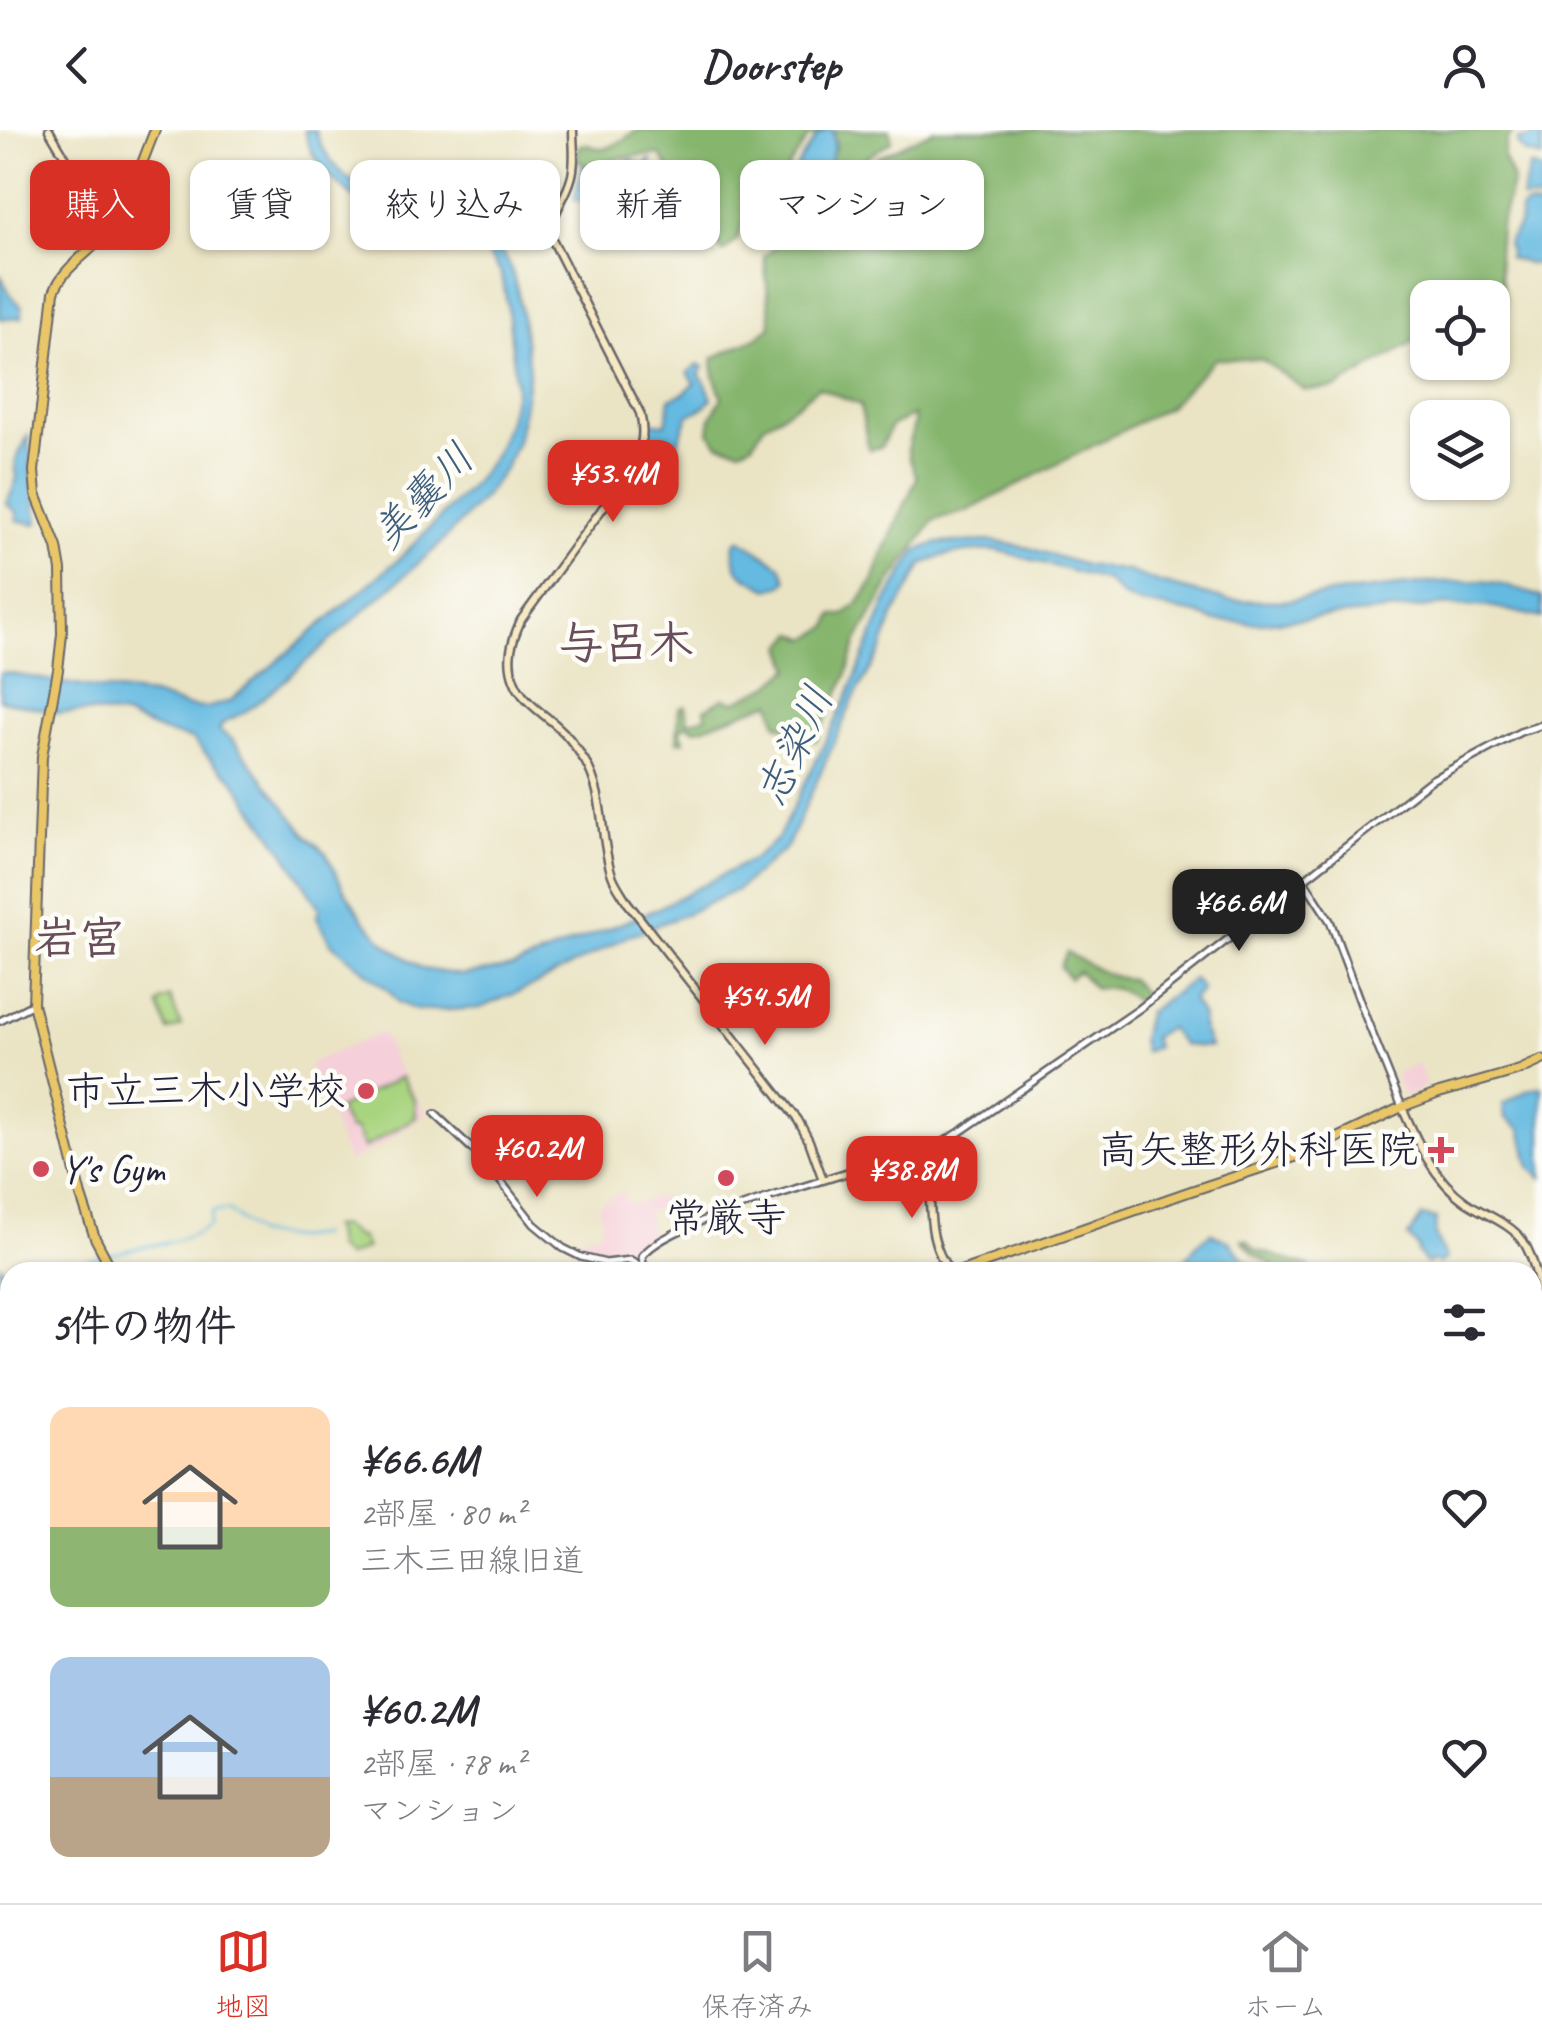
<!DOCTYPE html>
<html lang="ja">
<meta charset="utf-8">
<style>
:root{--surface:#fff;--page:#f2f2f3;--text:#2b2b33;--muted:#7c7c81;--line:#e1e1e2;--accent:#d93025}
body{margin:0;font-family:Caveat,"Klee One",sans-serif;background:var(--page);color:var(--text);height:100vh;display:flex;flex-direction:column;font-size:38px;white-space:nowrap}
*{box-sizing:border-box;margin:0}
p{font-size:32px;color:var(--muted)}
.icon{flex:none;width:55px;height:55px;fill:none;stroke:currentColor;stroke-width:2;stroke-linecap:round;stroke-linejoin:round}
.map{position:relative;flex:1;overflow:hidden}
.panel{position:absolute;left:0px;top:1132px;width:1542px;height:642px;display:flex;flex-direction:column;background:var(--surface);border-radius:30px 30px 0 0;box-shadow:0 2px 8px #0004}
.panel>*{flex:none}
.banner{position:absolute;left:30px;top:30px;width:1000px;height:90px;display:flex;gap:20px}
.fabs{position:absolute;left:1410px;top:150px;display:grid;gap:20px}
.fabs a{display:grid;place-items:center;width:100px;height:100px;border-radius:20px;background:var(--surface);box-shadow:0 2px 8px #0004;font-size:50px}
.price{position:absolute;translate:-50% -85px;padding:0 22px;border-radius:20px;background:var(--accent);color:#fff;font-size:32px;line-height:65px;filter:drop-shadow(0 2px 5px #0008)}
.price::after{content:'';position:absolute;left:50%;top:60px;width:30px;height:22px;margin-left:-15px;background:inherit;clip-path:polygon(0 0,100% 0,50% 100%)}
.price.selected{background:#222;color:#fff}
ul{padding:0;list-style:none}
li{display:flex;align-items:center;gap:30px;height:250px;padding:0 50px}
li span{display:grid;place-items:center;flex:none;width:280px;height:200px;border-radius:20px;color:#555}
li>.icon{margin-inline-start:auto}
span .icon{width:120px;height:120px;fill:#fffc;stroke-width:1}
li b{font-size:42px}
h2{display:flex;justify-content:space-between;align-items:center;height:120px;padding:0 50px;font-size:42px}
.tag{padding:0 35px;border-radius:20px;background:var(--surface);box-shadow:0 2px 8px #0004;font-size:35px;line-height:90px}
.tag.selected{background:var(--accent);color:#fff}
header{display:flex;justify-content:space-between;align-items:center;height:130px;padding:0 50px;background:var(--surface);font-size:45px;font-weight:700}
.tabs{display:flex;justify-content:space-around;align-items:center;height:140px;border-top:2px solid var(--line);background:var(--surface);font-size:28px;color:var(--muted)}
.tabs a{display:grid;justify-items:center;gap:5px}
.tabs .selected{color:var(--accent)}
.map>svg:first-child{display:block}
.built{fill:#f5cfd9}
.green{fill:#a9d47f;stroke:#667b5d;stroke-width:2.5}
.forest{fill:#86b66e;stroke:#546c54;stroke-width:2.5}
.water{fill:#65bae1;stroke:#446e8e;stroke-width:2.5}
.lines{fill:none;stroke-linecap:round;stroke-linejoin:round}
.stream{stroke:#65bae1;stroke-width:2.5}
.tertiary-casing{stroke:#68666b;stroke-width:10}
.secondary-casing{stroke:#68666b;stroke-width:11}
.primary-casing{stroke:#68666b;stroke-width:12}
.tertiary{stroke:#fff;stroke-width:5}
.secondary{stroke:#f6e9c3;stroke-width:6}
.primary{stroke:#e9c769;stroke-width:8}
.rail{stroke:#22223b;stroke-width:2.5;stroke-dasharray:15 8;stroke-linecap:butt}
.poi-dot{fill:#d1495b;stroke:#fdfcf7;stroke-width:4}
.labels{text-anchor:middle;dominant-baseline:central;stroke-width:9;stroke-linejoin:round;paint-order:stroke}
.poi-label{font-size:40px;fill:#22223b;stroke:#fdfcf7;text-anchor:end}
.water-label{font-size:42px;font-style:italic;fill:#3d5f7d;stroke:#fdfcf7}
.quarter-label{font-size:45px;font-weight:bold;fill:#674e5a;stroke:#fdfcf7}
</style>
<header><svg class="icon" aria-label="back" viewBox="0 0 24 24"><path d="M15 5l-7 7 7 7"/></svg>Doorstep<svg class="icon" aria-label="person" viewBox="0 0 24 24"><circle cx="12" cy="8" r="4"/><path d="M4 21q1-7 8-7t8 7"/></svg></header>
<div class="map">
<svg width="1542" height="1773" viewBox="0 0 1542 1773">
<rect width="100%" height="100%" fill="#fdfcf7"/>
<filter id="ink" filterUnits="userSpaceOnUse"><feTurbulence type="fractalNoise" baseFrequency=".01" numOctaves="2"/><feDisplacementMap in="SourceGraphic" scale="20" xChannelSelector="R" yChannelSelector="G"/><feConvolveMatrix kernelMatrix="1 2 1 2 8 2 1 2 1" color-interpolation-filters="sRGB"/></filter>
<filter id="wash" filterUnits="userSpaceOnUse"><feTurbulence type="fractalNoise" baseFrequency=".0048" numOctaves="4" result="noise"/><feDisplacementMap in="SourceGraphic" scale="40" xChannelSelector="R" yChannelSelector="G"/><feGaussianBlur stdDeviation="2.25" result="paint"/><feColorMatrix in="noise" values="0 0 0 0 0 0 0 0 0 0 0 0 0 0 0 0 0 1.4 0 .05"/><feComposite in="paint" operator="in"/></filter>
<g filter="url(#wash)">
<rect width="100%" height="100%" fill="#eae4c4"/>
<g class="built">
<path d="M380,903L383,904L394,931L426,984L380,1016L348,1032L310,938V933Z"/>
<path d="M1418,933L1426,955L1408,967L1402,964L1394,944Z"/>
<path d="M622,1061L626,1072L629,1074L664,1066V1079L647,1081L651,1113L615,1131L599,1129L573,1121L576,1112L585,1104L600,1103L602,1089L598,1075Z"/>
</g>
<g class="green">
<path d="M170,867L181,896L168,901L158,875L161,871Z"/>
<path d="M401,947L415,971L416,987L364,1018L355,999L349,1000L338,979Z"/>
<path d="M342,1096L357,1107H361L366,1118L346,1127L336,1118L334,1101L331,1097Z"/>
<path d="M487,1765H916L914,1773H493Z"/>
</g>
<g class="forest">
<path d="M638,0H825L815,8L810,5L783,46L785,52L795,62L800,56L815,55L822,49L836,16L833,0H889L892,11L864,29L810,77L784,71L772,74L742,96L737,110L723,122L716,113L717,87L714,72L706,74L671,56L668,36L660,25C634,23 610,32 584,35L578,30L577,19L580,15L588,14C606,27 620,10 638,0Z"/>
<path d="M934,0H1515L1507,10L1503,27L1513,50L1500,96L1498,126L1505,173L1502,184L1493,187L1492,168H1428L1427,204L1336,258L1305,260L1261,229H1215L1168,277L967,381L934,390L890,453L857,511L846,547L816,611L777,594L771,572L704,597L695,599L686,595L680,600L684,611H677L679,578L685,575L688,592L706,587L705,579L724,568L734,572L771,555L791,538L783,516L795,503L808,509L829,496L833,485H844L858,474L873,451L882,425L917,348C914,339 909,330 908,321C908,308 916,298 914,285L891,296L881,317L869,320L860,275L818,257L796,275L764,295L753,313L741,319L719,314L709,302L711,288L722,267L714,246L713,228L756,208L771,197L764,126L815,87L876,28Z"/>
<path d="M1067,822C1087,834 1107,848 1130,849L1145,865L1137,874C1128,861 1111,855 1095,859L1078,841L1069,848L1060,837Z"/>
<path d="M1242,1110H1247L1256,1120L1308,1136L1313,1142H1278L1271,1137L1270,1133L1253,1123Z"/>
<path d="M1533,1281L1542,1331V1389L1533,1385Z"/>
<path d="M156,1765H436L441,1773H157Z"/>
</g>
<g class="water">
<path d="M304,0H315L321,16L338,40L367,63L402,84L460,95L496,115L510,135L518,163L524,201L529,240L523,281L517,312L505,338L485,366L438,416L277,557L248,580L223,593L219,600L233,610L308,707L326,723L345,761L364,790L387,815L423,839L462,845L514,837L656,779L755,728L778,708L847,568L887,470L917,420L938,413L992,411L1029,418L1084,435L1128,441L1160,453L1227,470L1284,471L1329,464L1435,452L1484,451L1507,456L1542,467V488L1494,477L1449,475L1259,493L1214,491L1197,484L1137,473L1122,466L1107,451L997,420L965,422L941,426L923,434L893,487L882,519L854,568L787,717L737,760L681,786L631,805L532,856L480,878L447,880H416L398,872L389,861L331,813L317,787L319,778L286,725L232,648L215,634L192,609L163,602L124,586L89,582L60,583L0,570V543H7L99,559L152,565L186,576L206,578L230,571L399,429L475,352L495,325L508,292L516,258L508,179L501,143L485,120L456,104L405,94L379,85L352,66L324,41L311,21Z"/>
<path d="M825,0H833C837,18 830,42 815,55L800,56L792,44L815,8Z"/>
<path d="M1540,0H1542V28L1525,23L1517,14L1518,10L1529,8Z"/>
<path d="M651,29V48L648,53L631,55L624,59H608L601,65L588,66L580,71L574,70L582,37C601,36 615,39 632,30L643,35Z"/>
<path d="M1530,36L1542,40V71L1521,69Z"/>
<path d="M1526,75L1542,78C1540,88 1540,124 1542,133L1529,134L1509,128L1510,121L1507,113C1516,98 1521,100 1520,81Z"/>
<path d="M0,144L10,164L22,177V187L0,189Z"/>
<path d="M698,235L704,237L699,245L706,254L712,268L704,277L688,286L673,326H666L662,335L652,346L650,330L643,325L647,292L666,294L670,269L684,263L695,253L688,242Z"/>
<path d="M28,306L38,393L34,394L17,390V382L7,374L17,348L15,332Z"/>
<path d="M603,312L608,319L606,327C590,335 574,345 570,363L566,355V325L573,327L590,322Z"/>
<path d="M740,409L781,436L787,450L783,455L769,459C744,445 731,445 735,413Z"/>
<path d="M1194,849L1202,860L1192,870L1202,886V896L1210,917L1182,915L1169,898L1153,908L1156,917L1144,922L1141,910L1147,883Z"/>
<path d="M1542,956V1048L1530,1038L1521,999L1505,987L1503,974L1528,960Z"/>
<path d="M1422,1086L1436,1089L1435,1105L1446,1129L1439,1134L1433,1131L1426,1134L1418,1123V1117L1408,1107Z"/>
<path d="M1211,1103L1229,1111L1254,1142H1177L1195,1116Z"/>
<path d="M0,1135L10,1149V1192L0,1178Z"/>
<path d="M10,1329V1407L0,1432V1352Z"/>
</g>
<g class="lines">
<path class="stream" d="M48,1142C73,1133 100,1127 126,1121C152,1114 188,1112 210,1095L212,1082L228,1080L257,1104L297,1108L320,1105"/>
</g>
</g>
<g filter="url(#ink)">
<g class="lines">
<defs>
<g id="tertiary">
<path d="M1303,749L1330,791L1366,888L1402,977"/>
<path d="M0,891L33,874"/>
<path d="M435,984L484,1030L534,1094L563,1118L581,1127L606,1133L630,1130L641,1136"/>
<path d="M923,1019L942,1013L960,1002L1139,879L1431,650L1520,602L1542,595"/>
<path d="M644,1142L642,1126C666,1095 783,1064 823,1050"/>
<path d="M0,1312L10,1316"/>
<path d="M478,1765L484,1773"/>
<path d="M1175,1765L1188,1773"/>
<path d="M1026,1773L1039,1765"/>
</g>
<g id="secondary">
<path d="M49,0L93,74L112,95"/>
<path d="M573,0C573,15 576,34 571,49C565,71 549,84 552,109L640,283C646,306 641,322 629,342L521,490C512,510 506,529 514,550C522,571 540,581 556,595C568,605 577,618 585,631C606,667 599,707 612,745C615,754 622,763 627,772L798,990L809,1011L823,1050L923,1019C937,1065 920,1100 950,1142"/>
<path d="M1402,977C1417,1012 1434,1050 1466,1072C1485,1085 1510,1093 1523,1111C1534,1128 1541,1158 1540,1178C1539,1193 1533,1210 1539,1224L1537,1230L1538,1274L1542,1313"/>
<path d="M1532,1586L1542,1569"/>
<path d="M1532,1639L1542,1645"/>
<path d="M1532,1686L1540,1699L1542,1714"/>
</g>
<g id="primary">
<path d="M113,1142L95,1108L81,1066L33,874L42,626L58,540L62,504L61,440L57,417L36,364L34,341L54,162C65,133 95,121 112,96C131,67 142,32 155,0"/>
<path d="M609,1142L643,1138L681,1142"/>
<path d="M958,1142L1191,1061L1301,1025L1402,977L1439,963L1520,940L1542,930"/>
<path d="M0,1473L10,1434"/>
<path d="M395,1773L402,1765"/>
</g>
</defs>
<use href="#tertiary" class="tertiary-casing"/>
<use href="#secondary" class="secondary-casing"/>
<use href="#primary" class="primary-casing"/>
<use href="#tertiary" class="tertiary"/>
<use href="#secondary" class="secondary"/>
<use href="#primary" class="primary"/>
<g class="rail">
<path d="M0,1421L10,1420"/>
<path d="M1532,1681L1542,1688"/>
</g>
</g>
</g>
<g class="poi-dot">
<circle cx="366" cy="961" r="10"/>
<path d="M1436 1005h10v10h10v10h-10v10h-10v-10h-10v-10h10z"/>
<circle cx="41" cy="1039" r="10"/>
<circle cx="726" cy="1048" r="10"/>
</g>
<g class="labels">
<g class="poi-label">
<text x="346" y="961">市立三木小学校</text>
<text x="1418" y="1020">高矢整形外科医院</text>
<text x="61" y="1039" text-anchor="start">Y's Gym</text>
<text x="726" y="1088" text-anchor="middle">常厳寺</text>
</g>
<g class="water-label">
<text transform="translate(423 366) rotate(-46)">美嚢川</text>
<text transform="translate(795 616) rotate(-65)">志染川</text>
</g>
<g class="quarter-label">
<text x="626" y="513">与呂木</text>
<text x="79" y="808">岩宮</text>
</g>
</g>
</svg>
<div class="fabs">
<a><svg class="icon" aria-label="locate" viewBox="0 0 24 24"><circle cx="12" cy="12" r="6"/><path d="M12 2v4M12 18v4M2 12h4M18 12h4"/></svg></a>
<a><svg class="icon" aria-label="layers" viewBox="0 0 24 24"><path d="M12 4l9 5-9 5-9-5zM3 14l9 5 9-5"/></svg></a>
</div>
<b class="price" style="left:613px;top:395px">¥53.4M</b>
<b class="price selected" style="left:1239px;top:824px">¥66.6M</b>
<b class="price" style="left:765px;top:918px">¥54.5M</b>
<b class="price" style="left:537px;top:1070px">¥60.2M</b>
<b class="price" style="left:912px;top:1091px">¥38.8M</b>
<div class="banner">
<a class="tag selected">購入</a>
<a class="tag">賃貸</a>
<a class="tag">絞り込み</a>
<a class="tag">新着</a>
<a class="tag">マンション</a>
</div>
<section class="panel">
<h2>5件の物件<svg class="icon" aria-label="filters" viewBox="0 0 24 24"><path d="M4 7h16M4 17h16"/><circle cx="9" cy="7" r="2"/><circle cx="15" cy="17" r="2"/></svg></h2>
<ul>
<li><span style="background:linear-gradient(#ffd9b3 60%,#8fb573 0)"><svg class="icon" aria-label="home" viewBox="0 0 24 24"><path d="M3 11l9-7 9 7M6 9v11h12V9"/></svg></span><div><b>¥66.6M</b><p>2部屋 · 80 m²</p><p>三木三田線旧道</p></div><svg class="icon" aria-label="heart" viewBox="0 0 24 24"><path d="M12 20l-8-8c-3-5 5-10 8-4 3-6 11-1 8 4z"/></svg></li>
<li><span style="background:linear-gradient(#a9c7e8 60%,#b9a48a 0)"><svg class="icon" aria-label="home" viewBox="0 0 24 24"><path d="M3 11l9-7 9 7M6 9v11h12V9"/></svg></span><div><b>¥60.2M</b><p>2部屋 · 78 m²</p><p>マンション</p></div><svg class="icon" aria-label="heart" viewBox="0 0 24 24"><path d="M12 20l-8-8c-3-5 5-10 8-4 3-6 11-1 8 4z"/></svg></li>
</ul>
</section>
</div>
<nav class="tabs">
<a class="selected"><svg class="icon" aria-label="map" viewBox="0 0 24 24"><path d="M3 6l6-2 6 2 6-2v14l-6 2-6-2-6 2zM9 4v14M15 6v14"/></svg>地図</a>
<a><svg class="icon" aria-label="saved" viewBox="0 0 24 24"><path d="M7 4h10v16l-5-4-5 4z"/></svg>保存済み</a>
<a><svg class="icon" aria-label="home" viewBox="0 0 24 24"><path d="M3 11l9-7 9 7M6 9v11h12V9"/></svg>ホーム</a>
</nav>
